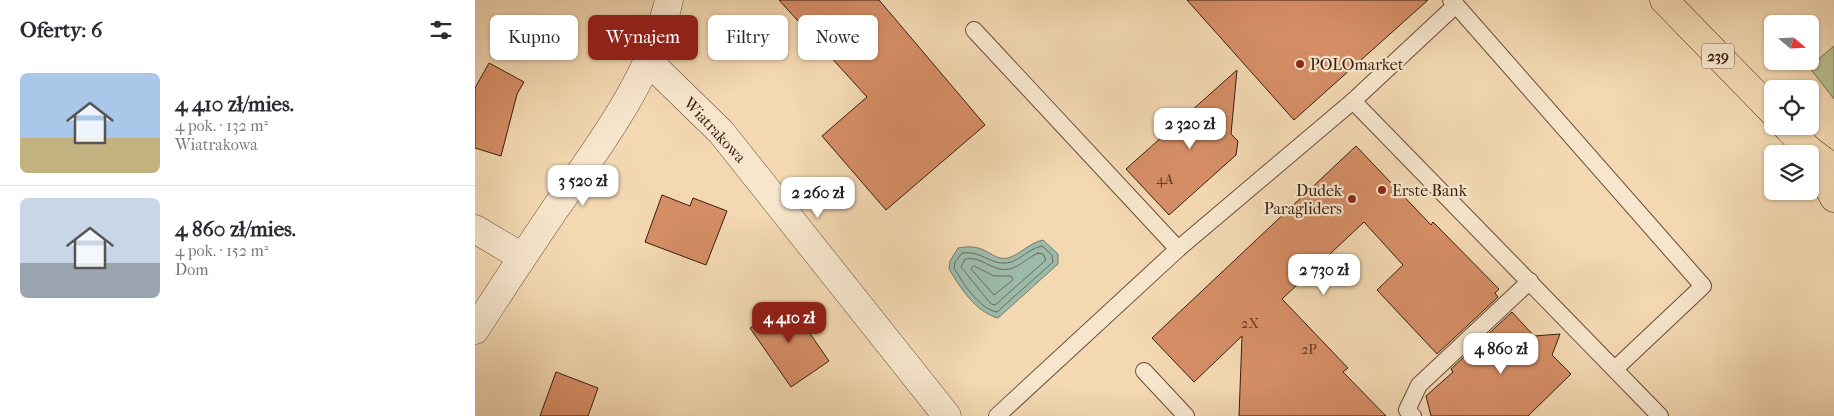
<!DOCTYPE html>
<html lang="pl">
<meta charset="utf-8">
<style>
:root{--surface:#fff;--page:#f7f7f7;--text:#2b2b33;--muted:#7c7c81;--line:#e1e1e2;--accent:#8f2418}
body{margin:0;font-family:"IM FELL French Canon",serif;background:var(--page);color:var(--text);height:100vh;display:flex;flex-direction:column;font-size:19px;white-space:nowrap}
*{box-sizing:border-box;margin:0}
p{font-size:16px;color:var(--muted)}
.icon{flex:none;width:28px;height:28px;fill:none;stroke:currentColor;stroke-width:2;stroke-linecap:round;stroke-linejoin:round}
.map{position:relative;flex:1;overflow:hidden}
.side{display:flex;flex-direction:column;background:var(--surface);width:475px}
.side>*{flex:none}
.banner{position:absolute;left:15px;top:15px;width:475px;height:45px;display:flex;gap:10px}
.needle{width:32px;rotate:109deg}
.controls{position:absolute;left:1289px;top:15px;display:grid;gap:10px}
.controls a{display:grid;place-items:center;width:55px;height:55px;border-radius:8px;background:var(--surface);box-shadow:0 1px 4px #0004;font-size:25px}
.price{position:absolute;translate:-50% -42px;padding:0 11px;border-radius:10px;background:#fff;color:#222;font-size:16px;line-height:32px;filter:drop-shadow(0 1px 2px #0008)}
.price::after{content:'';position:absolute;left:50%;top:30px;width:15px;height:11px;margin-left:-8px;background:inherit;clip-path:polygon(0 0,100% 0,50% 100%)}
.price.selected{background:var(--accent);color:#fff}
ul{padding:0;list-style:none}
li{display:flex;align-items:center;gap:15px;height:125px;padding:0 20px}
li+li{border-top:1px solid var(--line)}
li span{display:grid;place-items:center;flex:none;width:140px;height:100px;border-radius:8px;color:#555}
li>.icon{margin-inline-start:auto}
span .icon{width:60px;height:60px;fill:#fffc;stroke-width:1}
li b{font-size:21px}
h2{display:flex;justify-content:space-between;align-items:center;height:60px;padding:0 20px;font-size:21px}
.pill{padding:0 18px;border-radius:8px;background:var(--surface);box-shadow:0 1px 4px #0004;font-size:18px;line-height:45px}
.pill.selected{background:var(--accent);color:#fff}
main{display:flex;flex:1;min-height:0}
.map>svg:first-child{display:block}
.green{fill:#b8bf8f;stroke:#786e4f}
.water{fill:#9cbaa9;stroke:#747b6b}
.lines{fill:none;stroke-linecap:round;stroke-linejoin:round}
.shore{stroke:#6a6c5c;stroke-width:1}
.building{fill:#d68e66;stroke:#391d0f}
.service-casing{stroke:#684c38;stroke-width:18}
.minor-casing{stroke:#684c38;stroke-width:29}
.primary-casing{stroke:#391d0f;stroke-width:29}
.service{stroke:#f7e6cd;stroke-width:16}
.minor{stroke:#f7e6cd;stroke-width:28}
.primary{stroke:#f3d8b2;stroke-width:28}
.poi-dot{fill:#8f2418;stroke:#f7e6cd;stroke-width:2}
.labels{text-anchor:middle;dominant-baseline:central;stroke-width:4.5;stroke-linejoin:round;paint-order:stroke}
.number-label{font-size:14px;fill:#603925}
.shield{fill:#f7e6cd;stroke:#725948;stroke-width:1}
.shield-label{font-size:15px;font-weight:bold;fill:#391d0f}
.poi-label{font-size:16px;fill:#391d0f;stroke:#f7e6cd;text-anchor:start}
.street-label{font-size:16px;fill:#391d0f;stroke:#f7e6cd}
</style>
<main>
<section class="side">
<h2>Oferty: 6<svg class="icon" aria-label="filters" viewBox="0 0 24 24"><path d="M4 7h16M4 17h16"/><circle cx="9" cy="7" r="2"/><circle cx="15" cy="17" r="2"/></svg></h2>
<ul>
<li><span style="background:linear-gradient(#a9c7e8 65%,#c2b280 0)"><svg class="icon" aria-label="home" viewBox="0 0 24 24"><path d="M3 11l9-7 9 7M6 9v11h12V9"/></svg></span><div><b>4 410 zł/mies.</b><p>4 pok. · 132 m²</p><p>Wiatrakowa</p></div></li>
<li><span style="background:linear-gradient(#c9d6e8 65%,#9aa5b1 0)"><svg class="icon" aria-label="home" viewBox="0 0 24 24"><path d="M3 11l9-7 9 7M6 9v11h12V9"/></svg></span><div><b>4 860 zł/mies.</b><p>4 pok. · 152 m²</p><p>Dom</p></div></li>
</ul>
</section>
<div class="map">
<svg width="1359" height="416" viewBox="0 0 1359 416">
<rect width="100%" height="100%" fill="#f3d8b2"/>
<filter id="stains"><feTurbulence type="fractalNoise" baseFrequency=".004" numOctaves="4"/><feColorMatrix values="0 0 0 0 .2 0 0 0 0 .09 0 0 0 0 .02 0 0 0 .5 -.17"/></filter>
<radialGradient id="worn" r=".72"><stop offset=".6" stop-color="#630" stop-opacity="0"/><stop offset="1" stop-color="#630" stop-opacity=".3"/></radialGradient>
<path class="green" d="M1359,46V99L1334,67Z"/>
<path class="water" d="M568,240L583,254V264L523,318C501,312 486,289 474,269L475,261L483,248C490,247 496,246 503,248C513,250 522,261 533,258C546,254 554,243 568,240Z"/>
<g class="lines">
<g class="shore">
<path d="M567,246L577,255L578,262L522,312C504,309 488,283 479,268L480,262L487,253C506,250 515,265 532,263C545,261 554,248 567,246Z"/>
<path d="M563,253L568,254L571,260L520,305L516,304L486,267L490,259C506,255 518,273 535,269C545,266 554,257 563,253Z"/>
<path d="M499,266L519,276H536L538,280L519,295L496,269Z"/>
</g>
</g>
<g class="building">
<path d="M304,0H404L510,125L411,210L347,136L392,97Z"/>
<path d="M712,0H953L819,120Z"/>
<path d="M14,63L49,82L42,94L26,156L0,148V88Z"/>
<path d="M762,70L756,134L763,141L761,155L694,215L651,169Z"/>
<path d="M881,146L956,225L958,222L1024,289L1020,293L1023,297L962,354L902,290L928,265L889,222L807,299L873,368L868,372L911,416H764L767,336L719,382L677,338Z"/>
<path d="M187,195L215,206L218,198L252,211L231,265L170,242Z"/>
<path d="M313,302L354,361L316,387L275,328Z"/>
<path d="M1037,312L1059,336L1085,334L1077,355L1096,374L1053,416H956L951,396L978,372L976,369Z"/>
<path d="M81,372L123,388L113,416H65Z"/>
</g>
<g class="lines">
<defs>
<g id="service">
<path d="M981,5L1228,286L1141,368"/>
<path d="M499,30L703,249"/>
<path d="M878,101L1185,416"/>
<path d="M669,371L711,416"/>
<path d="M522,416L703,249L878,101L981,5L976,0"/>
<path d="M938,416L932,410L944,385L1055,281"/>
</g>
<g id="minor">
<path d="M172,60L246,132L472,416"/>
<path d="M0,229L47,257"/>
<path d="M0,330C26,289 53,249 80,209C125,145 176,77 194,0"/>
</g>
<g id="primary">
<path d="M1189,0L1298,112"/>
<path d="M1311,126L1333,149L1359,169"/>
<path d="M1336,155L1359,198"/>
</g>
</defs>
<use href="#service" class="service-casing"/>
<use href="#minor" class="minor-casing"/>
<use href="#primary" class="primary-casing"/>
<use href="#service" class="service"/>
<use href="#minor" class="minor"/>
<use href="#primary" class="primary"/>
</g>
<g class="poi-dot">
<circle cx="825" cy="64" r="5"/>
<circle cx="907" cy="190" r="5"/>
<circle cx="877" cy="199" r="5"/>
</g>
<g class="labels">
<g class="number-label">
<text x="690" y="179">4A</text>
<text x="775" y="323">2X</text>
<text x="834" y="349">2P</text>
</g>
<rect class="shield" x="1227" y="43.5" width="32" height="25" rx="4"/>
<g class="shield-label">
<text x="1243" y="56">239</text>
</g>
<g class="poi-label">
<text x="835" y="64">POLOmarket</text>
<text x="867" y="190" text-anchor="end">Dudek<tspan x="867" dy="18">Paragliders</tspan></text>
<text x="917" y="190">Erste Bank</text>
</g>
<g class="street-label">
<text transform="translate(240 130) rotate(47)">Wiatrakowa</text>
</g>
</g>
<rect width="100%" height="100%" filter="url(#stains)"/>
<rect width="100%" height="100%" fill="url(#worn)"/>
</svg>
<div class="controls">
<a><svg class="needle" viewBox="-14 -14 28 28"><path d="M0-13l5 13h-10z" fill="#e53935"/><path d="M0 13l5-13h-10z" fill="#7c7c81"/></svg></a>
<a><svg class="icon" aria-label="locate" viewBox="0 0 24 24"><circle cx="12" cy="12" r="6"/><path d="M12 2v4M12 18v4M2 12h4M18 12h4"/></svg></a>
<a><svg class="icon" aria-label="layers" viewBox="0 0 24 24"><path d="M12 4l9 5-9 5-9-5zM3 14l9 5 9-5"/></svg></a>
</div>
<b class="price" style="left:715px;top:150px">2 320 zł</b>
<b class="price" style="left:108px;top:207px">3 520 zł</b>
<b class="price" style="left:343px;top:219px">2 260 zł</b>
<b class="price" style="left:849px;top:296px">2 730 zł</b>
<b class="price selected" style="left:314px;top:344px">4 410 zł</b>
<b class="price" style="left:1026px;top:375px">4 860 zł</b>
<div class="banner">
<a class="pill">Kupno</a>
<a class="pill selected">Wynajem</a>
<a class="pill">Filtry</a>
<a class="pill">Nowe</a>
</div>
</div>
</main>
